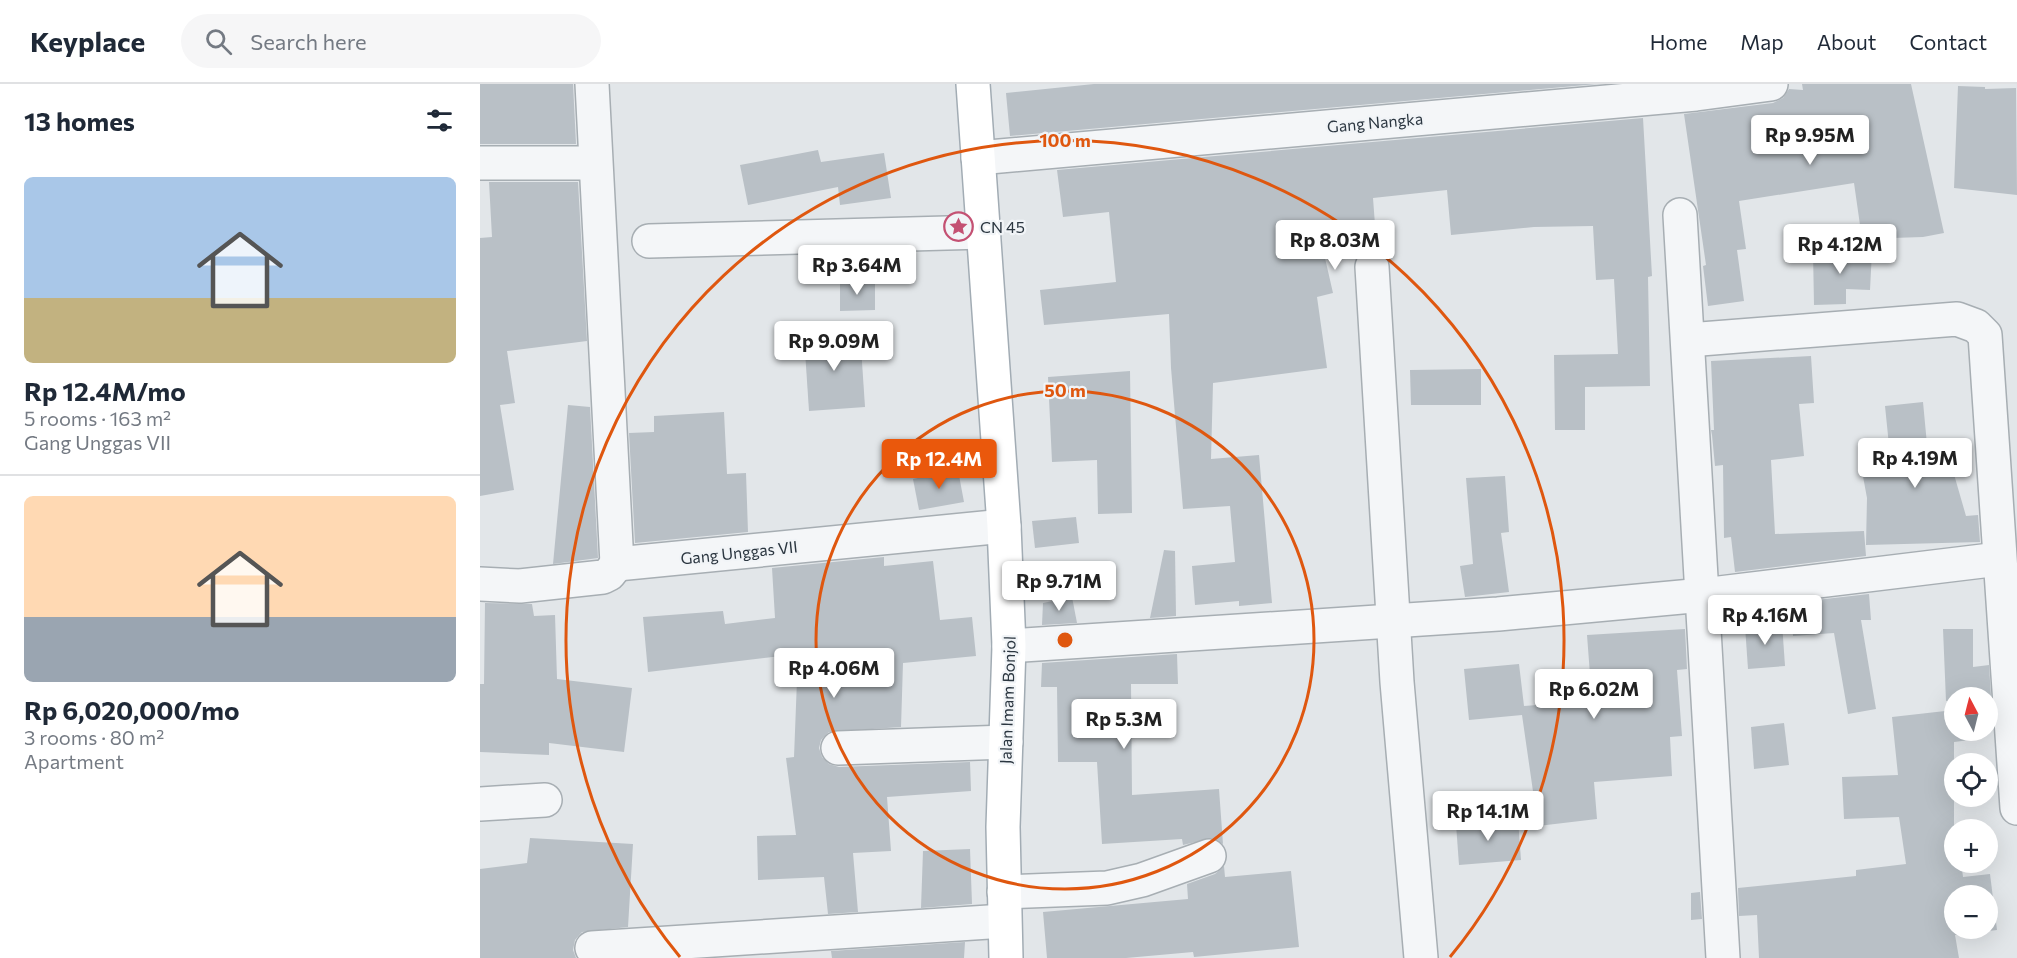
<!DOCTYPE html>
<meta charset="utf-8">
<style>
:root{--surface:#fff;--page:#f6f6f7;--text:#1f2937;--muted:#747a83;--line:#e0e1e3;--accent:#ea580c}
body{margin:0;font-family:Commissioner,sans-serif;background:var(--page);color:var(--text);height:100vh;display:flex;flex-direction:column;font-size:22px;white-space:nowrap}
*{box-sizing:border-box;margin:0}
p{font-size:20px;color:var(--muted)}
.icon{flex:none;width:33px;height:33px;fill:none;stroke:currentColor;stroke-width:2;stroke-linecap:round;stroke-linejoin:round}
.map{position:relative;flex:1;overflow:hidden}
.details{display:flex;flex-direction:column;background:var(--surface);width:480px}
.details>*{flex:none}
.needle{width:39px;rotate:353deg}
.controls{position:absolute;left:1464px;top:603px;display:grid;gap:12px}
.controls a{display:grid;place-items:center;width:54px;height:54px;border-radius:50%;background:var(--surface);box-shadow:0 6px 24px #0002;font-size:30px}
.price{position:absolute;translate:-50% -51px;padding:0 14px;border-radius:6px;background:#fff;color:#222;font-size:20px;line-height:39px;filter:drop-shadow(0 2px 3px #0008)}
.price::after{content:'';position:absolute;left:50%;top:36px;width:18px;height:14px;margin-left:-9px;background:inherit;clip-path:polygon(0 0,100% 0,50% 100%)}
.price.on{background:var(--accent);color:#fff}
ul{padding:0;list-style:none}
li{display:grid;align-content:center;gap:12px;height:318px;padding:0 24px}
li+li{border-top:2px solid var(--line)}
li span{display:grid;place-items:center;height:186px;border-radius:9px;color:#555}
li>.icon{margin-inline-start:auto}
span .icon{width:108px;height:108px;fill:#fffc;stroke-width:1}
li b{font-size:26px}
h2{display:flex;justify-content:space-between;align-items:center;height:72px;padding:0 24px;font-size:26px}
header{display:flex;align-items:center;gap:36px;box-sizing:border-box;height:84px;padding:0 30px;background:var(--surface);border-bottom:2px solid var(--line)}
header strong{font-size:28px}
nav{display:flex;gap:33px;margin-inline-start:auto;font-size:21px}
.search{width:420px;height:54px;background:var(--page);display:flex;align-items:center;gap:15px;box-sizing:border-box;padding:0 21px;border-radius:33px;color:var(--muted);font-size:22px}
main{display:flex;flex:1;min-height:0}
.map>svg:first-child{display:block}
.building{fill:#b9c0c6;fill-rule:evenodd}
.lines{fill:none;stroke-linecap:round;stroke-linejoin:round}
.minor-casing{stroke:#a7aeb3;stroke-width:36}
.major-casing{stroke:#a2acb4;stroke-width:36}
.minor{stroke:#f4f6f8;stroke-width:33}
.major{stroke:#fff;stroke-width:33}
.ring{fill:none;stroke:#df570f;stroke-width:3}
.labels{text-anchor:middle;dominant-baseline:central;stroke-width:4.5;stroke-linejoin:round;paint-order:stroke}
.street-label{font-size:16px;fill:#2b3640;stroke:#f1f4f7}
.poi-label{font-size:16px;fill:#2b3640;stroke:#f1f4f7;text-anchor:start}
.centre{fill:#df570f;stroke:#f1f4f7;stroke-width:3}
.ring-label{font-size:18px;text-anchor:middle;font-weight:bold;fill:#df570f;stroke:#f1f4f7;stroke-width:4.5;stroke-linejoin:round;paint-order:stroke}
</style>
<header>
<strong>Keyplace</strong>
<div class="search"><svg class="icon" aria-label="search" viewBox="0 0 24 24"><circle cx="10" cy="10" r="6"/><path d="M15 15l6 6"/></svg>Search here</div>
<nav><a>Home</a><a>Map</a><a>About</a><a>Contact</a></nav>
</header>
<main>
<section class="details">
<h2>13 homes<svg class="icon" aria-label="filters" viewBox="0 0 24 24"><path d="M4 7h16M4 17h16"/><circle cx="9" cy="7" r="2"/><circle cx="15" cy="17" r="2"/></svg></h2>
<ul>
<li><span style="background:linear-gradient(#a9c7e8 65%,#c2b280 0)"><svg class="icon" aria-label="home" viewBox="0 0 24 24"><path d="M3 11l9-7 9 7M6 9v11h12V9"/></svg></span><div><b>Rp 12.4M/mo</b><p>5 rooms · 163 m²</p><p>Gang Unggas VII</p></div></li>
<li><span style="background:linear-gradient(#ffd9b3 65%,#9aa5b1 0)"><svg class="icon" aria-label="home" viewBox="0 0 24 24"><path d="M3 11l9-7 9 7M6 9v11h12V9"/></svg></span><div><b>Rp 6,020,000/mo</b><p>3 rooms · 80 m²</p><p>Apartment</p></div></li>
</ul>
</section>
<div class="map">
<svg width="1537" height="874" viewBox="0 0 1537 874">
<rect width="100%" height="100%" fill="#e2e6e9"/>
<g class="building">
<path d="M0,0H93L96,60H0Z"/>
<path d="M614,0H1117L530,52L526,9Z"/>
<path d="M1322,0H1431L1464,149L1443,153L1382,155L1374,99L1259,117L1266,165L1257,166L1264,217L1228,222L1223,182L1226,181L1204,30L1293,19L1303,14L1309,5L1323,6Z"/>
<path d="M1478,2L1505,3V5L1536,4L1537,111L1474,104Z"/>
<path d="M1163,34L1172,192L1168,193L1170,302L1105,303V346H1075L1074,271L1138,270L1134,195L1116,196L1113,142L1054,143L971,151L967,106L893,114L896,154L852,158V161H842L853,209L837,213L847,284L733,299L731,375L779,371L792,519L759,522V517L715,521L712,482L755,478L750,422L703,425L691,284L689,230L564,241L560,206L636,198L629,128L583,133L577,86Z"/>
<path d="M338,66L341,78L404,69L411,114L360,121L358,103L268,121L260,81Z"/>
<path d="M9,98H98L107,257L27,267L35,319L20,321L34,406L0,412V154L12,153Z"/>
<path d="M1333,167H1392L1390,206L1366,205V220L1334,221Z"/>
<path d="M360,198H395V226L360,227Z"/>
<path d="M380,248L385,323L329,327L324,252Z"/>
<path d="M1331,272L1334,319L1319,320L1324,372L1291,376L1295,450L1384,447L1386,472L1255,488L1251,453L1244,454L1243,381L1235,382L1232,351L1231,346H1234L1231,277Z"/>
<path d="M1001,285V321H931L930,286Z"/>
<path d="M650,287L652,429L618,430L617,376L572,378L568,293Z"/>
<path d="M1443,318L1448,371L1467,366L1486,432L1498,431L1500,458L1386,461L1387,414L1382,387L1411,381L1405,322Z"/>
<path d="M88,321L110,323L118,474L73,480Z"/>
<path d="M244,328L247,390L266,389L268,448L155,459L149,349L174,348V332Z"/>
<path d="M478,386L484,418L439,426L433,395Z"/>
<path d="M1025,392L1029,448L1021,449L1029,508L985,513L980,482L993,480L986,394Z"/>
<path d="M596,433L599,459L555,464L552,437Z"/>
<path d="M684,466L695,467L696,532L670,534Z"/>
<path d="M404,473V482L453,477L460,536L492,533L496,572L423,579L421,643L349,648L341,656L339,664L342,673L349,680L359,683L490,678L491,707L407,713L411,767L373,769L378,828L348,830L344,793L278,796L277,752L316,751L306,674L314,673L318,570L168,588L163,533L243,527L245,540L295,534L292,484Z"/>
<path d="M1389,510L1391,536H1381L1396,625L1368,630L1354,549L1313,552L1310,519Z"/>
<path d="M592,513L597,539L562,541L563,519Z"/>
<path d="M5,519L52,520L54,532L75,531L77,595L152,604L144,668L69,659V671L0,668V600H4Z"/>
<path d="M1302,539L1305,582L1268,585L1265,542Z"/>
<path d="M1205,545L1207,585L1197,586L1202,652L1190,653L1192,692L1114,698L1117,735L1058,742L1042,631L989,636L984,585L1039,580L1044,622L1112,617L1107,551Z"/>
<path d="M1463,545H1493V583L1509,581L1511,612L1474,614V616L1466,617Z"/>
<path d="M697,570L698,600H651L652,711L739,705L743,760L732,754L703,761L702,755L622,760L617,678H578L577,603H561L562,579Z"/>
<path d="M1474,626V646H1489L1490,656L1474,658V778H1481L1483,793L1510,790L1517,846L1475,851L1479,874H1279L1277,831L1259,832L1258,804L1376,792V786L1426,780L1419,733L1364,735L1362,693L1418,691L1412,633ZM1474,812H1508V844H1474Z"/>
<path d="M1304,639L1309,681L1274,685L1271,643Z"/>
<path d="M1038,735L1041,776L979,781L976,740Z"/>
<path d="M50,754L153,760L148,843L102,848L95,856L93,866L96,874H0V785L47,779Z"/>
<path d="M490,765L492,820L441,824L443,767Z"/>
<path d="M744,782L745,793L811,787L819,863L714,873L713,868L646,874H567L563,828L708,815L707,800L735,790Z"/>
<path d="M1220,808L1222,835L1211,836V809Z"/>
<path d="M485,858L484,874H352L351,867Z"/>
</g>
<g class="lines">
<defs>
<g id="minor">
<path d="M112,0L137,480"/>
<path d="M498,74L1216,10L1291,0"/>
<path d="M0,79H115"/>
<path d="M1200,131L1243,874"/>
<path d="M169,157L504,148"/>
<path d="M892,183L917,598L941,874"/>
<path d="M1208,256L1477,235L1496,242L1505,251L1537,724"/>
<path d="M137,480L524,442"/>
<path d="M0,500L40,502L123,493L129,490L137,480"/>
<path d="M529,562L1018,530L1223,511L1519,475"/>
<path d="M358,664L526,658"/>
<path d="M0,720L65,716"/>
<path d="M524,808L627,804L662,796L729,772"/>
<path d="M112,864L524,837"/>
</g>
<path id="major" d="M493,0L524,442L529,562L523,743L526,874"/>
</defs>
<use href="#minor" class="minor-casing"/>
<use href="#major" class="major-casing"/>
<use href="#minor" class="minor"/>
<use href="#major" class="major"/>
</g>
<g class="ring">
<circle cx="585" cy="556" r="249"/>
<path d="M200 873A499 499 0 1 1 970 873"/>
</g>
<defs>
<symbol id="sight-ring" viewBox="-11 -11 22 22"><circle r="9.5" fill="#f1f4f7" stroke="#c45173" stroke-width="1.5"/><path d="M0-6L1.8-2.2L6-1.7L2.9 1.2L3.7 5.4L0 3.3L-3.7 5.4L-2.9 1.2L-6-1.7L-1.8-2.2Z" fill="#c45173"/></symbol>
</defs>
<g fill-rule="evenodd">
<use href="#sight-ring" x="462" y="126" width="33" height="33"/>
</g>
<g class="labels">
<g class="street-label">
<text transform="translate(895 38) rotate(-5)">Gang Nangka</text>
<text transform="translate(259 468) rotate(-6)">Gang Unggas VII</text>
<text transform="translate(527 616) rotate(-88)">Jalan Imam Bonjol</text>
</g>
<g class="poi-label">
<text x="500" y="142">CN 45</text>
</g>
</g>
<circle cx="585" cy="556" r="9" class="centre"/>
<g class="ring-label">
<text x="585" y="63">100 m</text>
<text x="585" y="313">50 m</text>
</g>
</svg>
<div class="controls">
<a><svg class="needle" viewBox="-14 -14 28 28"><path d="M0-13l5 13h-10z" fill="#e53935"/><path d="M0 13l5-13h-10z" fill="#747a83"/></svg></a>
<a><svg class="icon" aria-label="locate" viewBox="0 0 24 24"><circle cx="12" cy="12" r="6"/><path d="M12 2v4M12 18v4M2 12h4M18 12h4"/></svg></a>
<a>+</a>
<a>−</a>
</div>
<b class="price" style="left:1330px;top:82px">Rp 9.95M</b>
<b class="price" style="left:855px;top:187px">Rp 8.03M</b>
<b class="price" style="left:1360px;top:191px">Rp 4.12M</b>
<b class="price" style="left:377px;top:212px">Rp 3.64M</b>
<b class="price" style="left:354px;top:288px">Rp 9.09M</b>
<b class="price" style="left:1435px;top:405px">Rp 4.19M</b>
<b class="price on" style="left:459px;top:406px">Rp 12.4M</b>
<b class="price" style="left:579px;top:528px">Rp 9.71M</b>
<b class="price" style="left:1285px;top:562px">Rp 4.16M</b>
<b class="price" style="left:354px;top:615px">Rp 4.06M</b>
<b class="price" style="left:1114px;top:636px">Rp 6.02M</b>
<b class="price" style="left:644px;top:666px">Rp 5.3M</b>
<b class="price" style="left:1008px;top:758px">Rp 14.1M</b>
</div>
</main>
